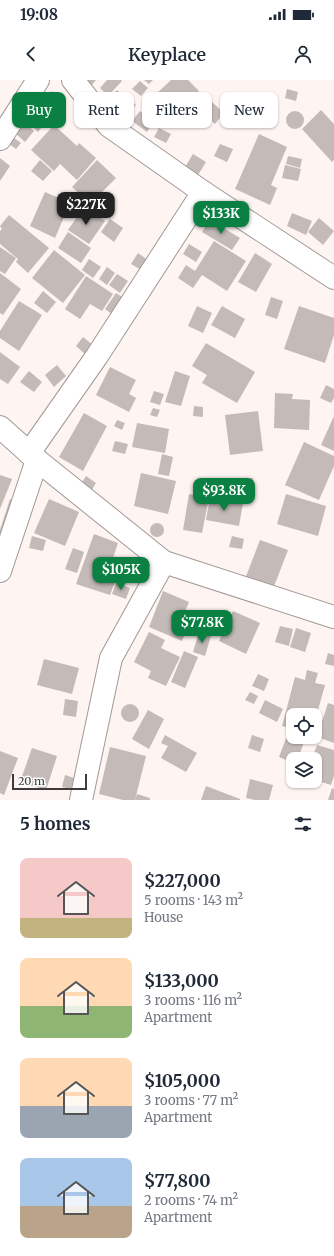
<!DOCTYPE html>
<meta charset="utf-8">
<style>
:root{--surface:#fff;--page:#f2f2f3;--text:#1f2937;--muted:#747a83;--accent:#0b8043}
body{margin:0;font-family:Merriweather,serif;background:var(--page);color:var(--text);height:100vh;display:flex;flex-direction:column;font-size:15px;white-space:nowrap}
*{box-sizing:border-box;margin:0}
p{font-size:13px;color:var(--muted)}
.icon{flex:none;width:22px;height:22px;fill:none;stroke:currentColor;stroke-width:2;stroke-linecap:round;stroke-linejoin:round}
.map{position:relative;height:720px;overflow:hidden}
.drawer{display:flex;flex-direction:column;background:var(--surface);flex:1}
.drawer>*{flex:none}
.guide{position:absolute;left:12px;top:12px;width:310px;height:36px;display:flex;gap:8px}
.buttons{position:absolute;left:286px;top:628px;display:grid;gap:8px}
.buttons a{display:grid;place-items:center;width:36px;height:36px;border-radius:8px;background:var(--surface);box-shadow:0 1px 3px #0004;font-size:20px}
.scale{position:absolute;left:12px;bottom:10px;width:75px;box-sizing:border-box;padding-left:4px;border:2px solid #3f3b3a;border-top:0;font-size:11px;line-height:14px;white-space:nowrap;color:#3f3b3a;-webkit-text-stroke:3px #fff;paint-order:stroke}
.price{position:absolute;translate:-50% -34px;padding:0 9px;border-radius:8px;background:var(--accent);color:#fff;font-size:13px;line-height:26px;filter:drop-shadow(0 1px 2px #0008)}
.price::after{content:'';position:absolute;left:50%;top:24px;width:12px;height:9px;margin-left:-6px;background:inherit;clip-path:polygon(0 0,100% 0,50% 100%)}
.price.current{background:#222;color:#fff}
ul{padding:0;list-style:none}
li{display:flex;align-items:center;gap:12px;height:100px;padding:0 20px}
li span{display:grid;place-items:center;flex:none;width:112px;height:80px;border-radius:8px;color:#555}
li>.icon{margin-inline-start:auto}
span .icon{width:48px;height:48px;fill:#fffc;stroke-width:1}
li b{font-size:17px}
h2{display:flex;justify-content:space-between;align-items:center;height:48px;padding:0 20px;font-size:17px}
.chip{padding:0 14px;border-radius:8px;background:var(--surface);box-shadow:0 1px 3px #0004;font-size:14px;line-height:36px}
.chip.current{background:var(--accent);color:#fff}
.status{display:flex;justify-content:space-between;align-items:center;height:28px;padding:0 20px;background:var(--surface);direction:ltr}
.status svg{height:11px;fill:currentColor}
header{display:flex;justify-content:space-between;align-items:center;height:52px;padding:0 20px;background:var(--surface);font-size:18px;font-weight:600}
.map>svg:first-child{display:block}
.building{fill:#c4bab8}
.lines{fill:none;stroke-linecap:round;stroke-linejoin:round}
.minor-casing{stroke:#a29996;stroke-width:24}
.minor{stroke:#fff;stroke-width:22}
</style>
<div class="status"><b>19:08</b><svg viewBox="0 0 49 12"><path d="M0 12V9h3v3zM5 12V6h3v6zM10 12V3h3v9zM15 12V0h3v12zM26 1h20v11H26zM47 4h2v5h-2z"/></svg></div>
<header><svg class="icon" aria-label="back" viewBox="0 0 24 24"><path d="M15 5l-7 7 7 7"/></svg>Keyplace<svg class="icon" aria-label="person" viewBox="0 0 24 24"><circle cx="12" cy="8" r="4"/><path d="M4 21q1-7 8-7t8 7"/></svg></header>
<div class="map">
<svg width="334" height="720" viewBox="0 0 334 720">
<rect width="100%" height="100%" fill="#fef4f1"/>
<g class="building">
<path d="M87,0H96L92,5Z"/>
<path d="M107,0H121L122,1L108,16L100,8Z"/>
<path d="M144,0H153L149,4Z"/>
<path d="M171,0H188L199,11L172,36L154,16Z"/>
<path d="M140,1L148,8L141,16L132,9Z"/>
<path d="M287,9L298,12L296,21L285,18Z"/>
<path d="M117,10L126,19L117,28L108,19Z"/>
<path d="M52,11L56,16L52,20L47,16Z"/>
<path d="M203,14L224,33L215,44L194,25Z"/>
<path d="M131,20L136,25L132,29L127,24Z"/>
<path d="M36,27L49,39L38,52L25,40Z"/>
<path d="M321,30L334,44V80L332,82L302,49Z"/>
<path d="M140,31L154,41L147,52L132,41Z"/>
<circle cx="295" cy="40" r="9"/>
<path d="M24,42L34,51L25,62L15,53Z"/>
<path d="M54,45L77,66L79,63L96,78L77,100L60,84L54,91L31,70Z"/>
<path d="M159,48L171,54L166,63L154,57Z"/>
<path d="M259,54L287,67L271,105L277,108L270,125L235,109Z"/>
<path d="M14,58L21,63L16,69L9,64Z"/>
<path d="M220,64L233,69L227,82L214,76Z"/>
<path d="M193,74L206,82L198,95L185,87Z"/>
<path d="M288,76L302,79L300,88L286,84Z"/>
<path d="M0,78L10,86L0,101Z"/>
<path d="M40,80L52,91L43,101L31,91Z"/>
<path d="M97,80L116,98L102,112L107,116L96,129L72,107Z"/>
<path d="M285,85L301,89L298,101L282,98Z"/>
<path d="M45,112L70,123L55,158L30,146Z"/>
<path d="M84,127L105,141L89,164L68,150Z"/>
<path d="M292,133L312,141L306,155L287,146Z"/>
<path d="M9,135L49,168L28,193L16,182L18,179L0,164V151L2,149L0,146Z"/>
<path d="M319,138L334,151L323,165L308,152Z"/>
<path d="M110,139L123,148L114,162L101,152Z"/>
<path d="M210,140L240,158L232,170L202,152Z"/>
<path d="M68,152L91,168L81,183L58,168Z"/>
<path d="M214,161L246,181L227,211L202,195L193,208L178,198L186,185L195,191Z"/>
<path d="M189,164L202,172L196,182L183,174Z"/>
<path d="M0,167L16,178L5,194L0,191Z"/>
<path d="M54,170L85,195L63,223L32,198Z"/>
<path d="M138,173L149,181L143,191L131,184Z"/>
<path d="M255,173L272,184L256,212L238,202Z"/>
<path d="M89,179L101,187L93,198L82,190Z"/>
<path d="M107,187L115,193L107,205L99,199Z"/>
<path d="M0,193L21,209L3,235L0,233Z"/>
<path d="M117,194L128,201L120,213L109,205Z"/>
<path d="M86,196L113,214L102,231L90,224L80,239L65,229Z"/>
<path d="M43,211L56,222L47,233L34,223Z"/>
<path d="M116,213L127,220L116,237L105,229Z"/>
<path d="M271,217L283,221L277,239L265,235Z"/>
<path d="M19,221L42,235L19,271L0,258V251Z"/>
<path d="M197,226L212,233L203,253L188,246Z"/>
<path d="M222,226L245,239L235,258L211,245Z"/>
<path d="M299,226L334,238V255L325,283L284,269Z"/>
<path d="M83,257L93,265L85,274L76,266Z"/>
<path d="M206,263L255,292L237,323L202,303L207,295L192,286Z"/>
<path d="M0,272L20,287L8,304L0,299Z"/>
<path d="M57,285L66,296L54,307L45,295Z"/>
<path d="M110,287L136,300L129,314L136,318L129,332L96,315Z"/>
<path d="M29,291L42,302L34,312L20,302Z"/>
<path d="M175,291L190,296L181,326L165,322Z"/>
<path d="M326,305L334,309V318L331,323L320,318Z"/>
<path d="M154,311L164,314L160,325L150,322Z"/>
<path d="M275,313L293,314L292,319L310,320L309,350L274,348Z"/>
<path d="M194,326L203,327V337L193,336Z"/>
<path d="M153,328L160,330L157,337L150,335Z"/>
<path d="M258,331L263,371L230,375L225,335Z"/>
<path d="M84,333L107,346L83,391L59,377Z"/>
<path d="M334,336V371L321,365Z"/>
<path d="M117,340L125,343L122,350L114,346Z"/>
<path d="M137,343L169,349L165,373L132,367Z"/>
<path d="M115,361L128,364L125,374L112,371Z"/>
<path d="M304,362L334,376V386L319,420L285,405Z"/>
<path d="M162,374L173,377L169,396L158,394Z"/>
<path d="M141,393L176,401L168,434L134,426Z"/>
<path d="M0,395L12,399L0,429Z"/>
<path d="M86,396L96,403L91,411L81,404Z"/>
<path d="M253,398L254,410H243L242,399Z"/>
<path d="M189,414L209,418L202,453L183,450Z"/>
<path d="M286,414L326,426L318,456L277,444Z"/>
<path d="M210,417L243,423L239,446L206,440Z"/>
<path d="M10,419L21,422L9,456L0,453V450Z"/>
<path d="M49,419L79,432L65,466L34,453Z"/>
<circle cx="157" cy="450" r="7"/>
<path d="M94,454L118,463L107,496L116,499L110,515L76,504Z"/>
<path d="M32,456L46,460L43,471L29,468Z"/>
<path d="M232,456L244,459L242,469L229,467Z"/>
<path d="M260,460L288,470L273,509L245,499Z"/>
<path d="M73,468L84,472L77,493L65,489Z"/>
<path d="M116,503L130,508L126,519L112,514Z"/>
<path d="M163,511L189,522L181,541L189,544L182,561L149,547Z"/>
<path d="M233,531L260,543L246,574L219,561Z"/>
<path d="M280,546L293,549L289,566L275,562Z"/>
<path d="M296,548L311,553L305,572L290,567Z"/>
<path d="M149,552L165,560L161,568L180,577L166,606L148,598L151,591L134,582Z"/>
<path d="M199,552L211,556L205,576L193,572Z"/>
<path d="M184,571L198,577L185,608L171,602Z"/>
<path d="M328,573L334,575V586L325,584Z"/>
<path d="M44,579L79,588L72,614L37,605Z"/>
<path d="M307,590L318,593L315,603L325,605L315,641V635H293V649L282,646L295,597L305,600Z"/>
<path d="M258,594L269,599L264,611L252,606Z"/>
<path d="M250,612L258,616L254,624L245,620Z"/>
<path d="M65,619L78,621L76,637L63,635Z"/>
<path d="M265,620L283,629L277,642L259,633Z"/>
<path d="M328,623L334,625V663L317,657Z"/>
<circle cx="130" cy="633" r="9"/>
<path d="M148,630L164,639L149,669L132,659Z"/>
<path d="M288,653L293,655V657H299L305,659L298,679H293V683L279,677Z"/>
<path d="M165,655L197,673L186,692L161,678L168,666L161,663Z"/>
<path d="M252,655L264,659L260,672L248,668Z"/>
<path d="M317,665L334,670V696L331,705L315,700V679H312Z"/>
<path d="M110,667L146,676L135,720H123L99,714Z"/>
<path d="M32,668L57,676L46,710L20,702Z"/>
<path d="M0,671L18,678L4,715L0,713Z"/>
<path d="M65,695L74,698L71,709L62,707Z"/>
<path d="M250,699L273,705L269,720H255L246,718Z"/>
<path d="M206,706L240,719V720H201Z"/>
<path d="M332,708L334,709V720H328Z"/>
<path d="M137,714L150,718V720H135Z"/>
</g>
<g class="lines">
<defs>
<g id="minor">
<path d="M73,0L109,46L203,112L334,198"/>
<path d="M0,59L38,0"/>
<path d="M0,347L37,380L164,482L334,537"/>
<path d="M29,373L97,276L203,112"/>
<path d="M0,491L37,380"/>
<path d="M81,720L111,578L164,482"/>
</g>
</defs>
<use href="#minor" class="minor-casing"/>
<use href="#minor" class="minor"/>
</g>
</svg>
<div class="buttons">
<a><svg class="icon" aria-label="locate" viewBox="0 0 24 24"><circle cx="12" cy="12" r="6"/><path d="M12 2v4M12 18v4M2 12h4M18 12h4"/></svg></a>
<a><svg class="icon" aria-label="layers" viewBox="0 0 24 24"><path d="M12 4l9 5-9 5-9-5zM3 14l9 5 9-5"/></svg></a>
</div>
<div class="scale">20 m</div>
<b class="price current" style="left:86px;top:146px">$227K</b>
<b class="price" style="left:221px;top:155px">$133K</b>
<b class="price" style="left:224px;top:432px">$93.8K</b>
<b class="price" style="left:121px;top:511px">$105K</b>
<b class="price" style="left:202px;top:564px">$77.8K</b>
<div class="guide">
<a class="chip current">Buy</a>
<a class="chip">Rent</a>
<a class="chip">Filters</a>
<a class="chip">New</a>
</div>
</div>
<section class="drawer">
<h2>5 homes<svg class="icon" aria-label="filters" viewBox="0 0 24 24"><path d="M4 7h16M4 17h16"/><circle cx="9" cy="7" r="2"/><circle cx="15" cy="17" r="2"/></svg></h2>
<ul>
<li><span style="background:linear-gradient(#f6c9c9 75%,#c2b280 0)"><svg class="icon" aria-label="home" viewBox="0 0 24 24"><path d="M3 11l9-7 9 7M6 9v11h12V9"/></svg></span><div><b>$227,000</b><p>5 rooms · 143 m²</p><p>House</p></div></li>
<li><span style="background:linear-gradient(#ffd9b3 60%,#8fb573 0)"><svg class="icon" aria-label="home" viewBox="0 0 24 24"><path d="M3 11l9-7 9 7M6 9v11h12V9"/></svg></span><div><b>$133,000</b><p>3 rooms · 116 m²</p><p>Apartment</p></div></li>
<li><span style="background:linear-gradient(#ffd9b3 60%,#9aa5b1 0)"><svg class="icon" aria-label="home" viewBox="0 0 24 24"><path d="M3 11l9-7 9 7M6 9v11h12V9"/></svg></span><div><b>$105,000</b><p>3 rooms · 77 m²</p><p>Apartment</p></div></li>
<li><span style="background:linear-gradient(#a9c7e8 60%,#b9a48a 0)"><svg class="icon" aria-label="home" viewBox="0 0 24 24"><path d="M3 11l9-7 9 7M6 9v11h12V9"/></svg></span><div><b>$77,800</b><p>2 rooms · 74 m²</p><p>Apartment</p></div></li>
</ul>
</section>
